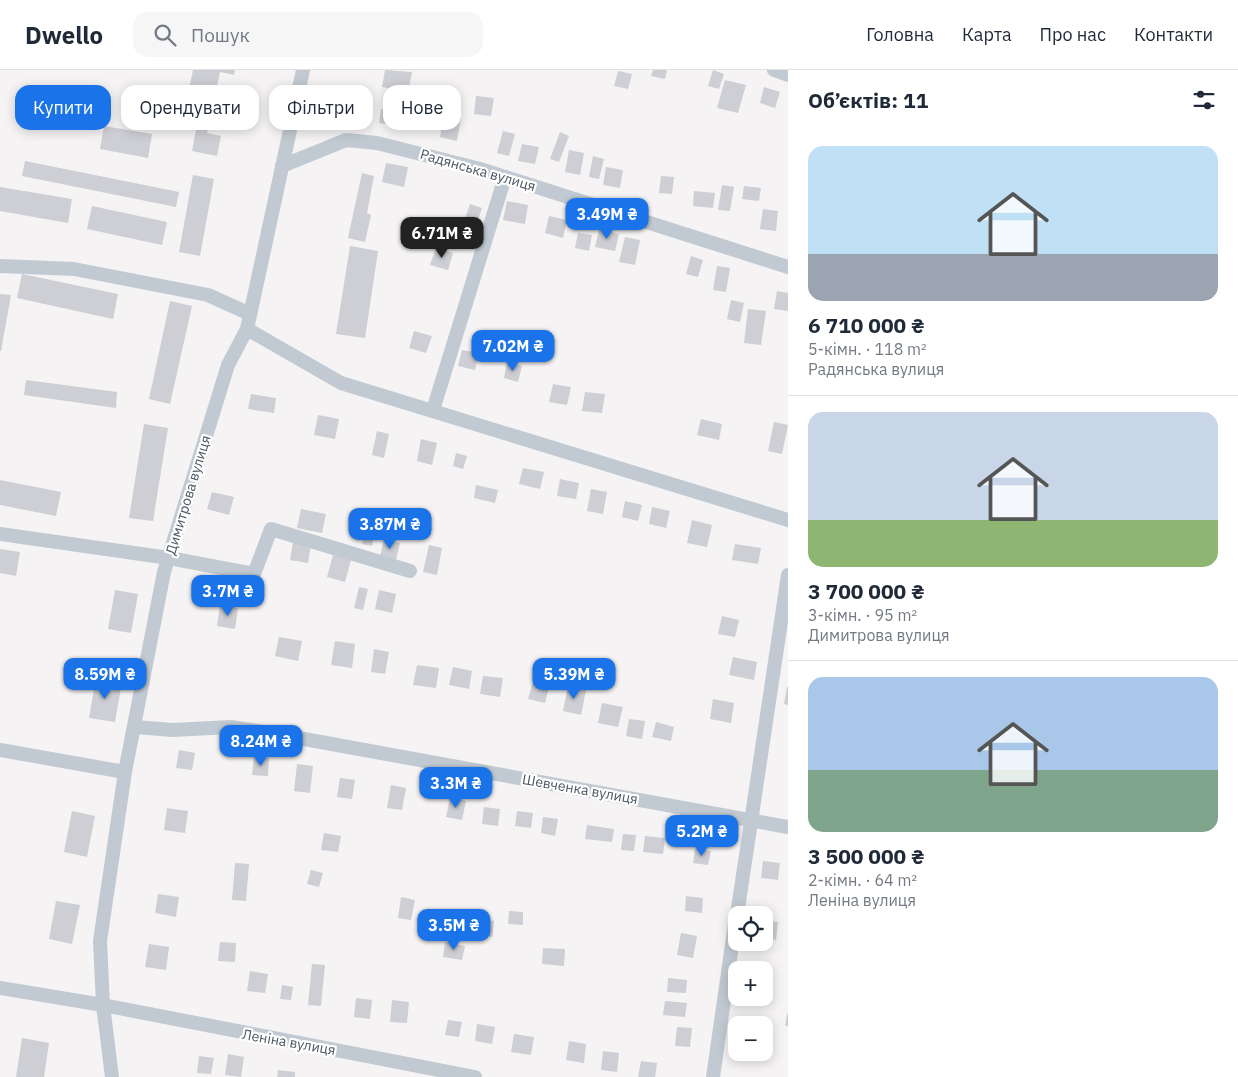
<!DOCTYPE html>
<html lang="uk">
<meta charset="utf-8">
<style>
:root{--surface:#fff;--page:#f6f6f7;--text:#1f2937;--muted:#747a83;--line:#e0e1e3;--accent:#1a73e8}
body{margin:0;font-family:"IBM Plex Sans",sans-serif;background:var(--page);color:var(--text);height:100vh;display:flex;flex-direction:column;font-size:19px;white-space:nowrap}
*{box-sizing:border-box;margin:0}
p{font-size:16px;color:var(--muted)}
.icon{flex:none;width:28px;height:28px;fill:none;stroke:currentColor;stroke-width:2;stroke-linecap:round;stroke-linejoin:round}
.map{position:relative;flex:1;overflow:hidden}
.side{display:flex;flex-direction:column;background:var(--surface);width:450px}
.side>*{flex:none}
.hud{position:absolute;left:15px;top:15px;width:475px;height:45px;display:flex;gap:10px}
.buttons{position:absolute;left:728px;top:836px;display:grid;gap:10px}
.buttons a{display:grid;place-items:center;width:45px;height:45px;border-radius:10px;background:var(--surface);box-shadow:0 2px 12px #0003;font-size:25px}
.price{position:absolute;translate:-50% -42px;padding:0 11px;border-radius:10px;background:var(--accent);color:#fff;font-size:16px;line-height:32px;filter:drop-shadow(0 1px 2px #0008)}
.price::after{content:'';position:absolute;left:50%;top:30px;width:15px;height:11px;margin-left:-8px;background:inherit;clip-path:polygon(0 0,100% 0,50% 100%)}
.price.selected{background:#222;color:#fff}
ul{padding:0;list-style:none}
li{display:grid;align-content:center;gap:10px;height:265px;padding:0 20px}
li+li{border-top:1px solid var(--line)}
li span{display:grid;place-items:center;height:155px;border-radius:15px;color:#555}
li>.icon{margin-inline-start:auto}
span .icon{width:90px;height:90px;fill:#fffc;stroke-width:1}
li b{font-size:21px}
h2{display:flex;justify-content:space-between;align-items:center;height:60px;padding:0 20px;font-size:21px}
.pill{padding:0 18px;border-radius:15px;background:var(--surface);box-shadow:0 2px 12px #0003;font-size:18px;line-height:45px}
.pill.selected{background:var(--accent);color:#fff}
header{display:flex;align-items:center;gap:30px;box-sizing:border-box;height:70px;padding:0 25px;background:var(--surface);border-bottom:1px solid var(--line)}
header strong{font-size:24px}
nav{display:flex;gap:28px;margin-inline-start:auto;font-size:18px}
.search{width:350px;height:45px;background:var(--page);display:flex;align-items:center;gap:12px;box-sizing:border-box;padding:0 18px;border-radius:15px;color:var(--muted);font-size:19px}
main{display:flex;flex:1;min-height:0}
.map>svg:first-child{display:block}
.building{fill:#cdcfd5}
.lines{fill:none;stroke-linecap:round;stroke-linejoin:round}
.minor{stroke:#c1cad2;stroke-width:14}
.labels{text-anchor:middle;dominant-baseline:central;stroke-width:4.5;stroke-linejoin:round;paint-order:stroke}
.street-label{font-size:14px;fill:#4a5661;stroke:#fff}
</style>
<header>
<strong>Dwello</strong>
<div class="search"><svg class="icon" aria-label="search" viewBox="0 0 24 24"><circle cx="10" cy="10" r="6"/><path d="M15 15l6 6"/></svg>Пошук</div>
<nav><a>Головна</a><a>Карта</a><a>Про нас</a><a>Контакти</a></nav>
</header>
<main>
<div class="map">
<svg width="788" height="1007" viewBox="0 0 788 1007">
<rect width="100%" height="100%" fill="#f5f3f3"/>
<g class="building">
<path d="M193,0H235L234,5L220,2L207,63L221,66L217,86L192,81L196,60L181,57Z"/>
<path d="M385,0L412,2L408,22L382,17Z"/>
<path d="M653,0H667L665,9L651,6Z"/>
<path d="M713,0L724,4L719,19L708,16Z"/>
<path d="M618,1L632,4L628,19L614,16Z"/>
<path d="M725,10L746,15L738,43L717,38Z"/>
<path d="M764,17L780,22L775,38L760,33Z"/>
<path d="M476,26L494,28L491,46L474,44Z"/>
<path d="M381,39L399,41L396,56L379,53Z"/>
<path d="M444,44L461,48L457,71L440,67Z"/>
<path d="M104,56L152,64L148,88L100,79Z"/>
<path d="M503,61L515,64L509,86L497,83Z"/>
<path d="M560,62L569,66L559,92L550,89Z"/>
<path d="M522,74L539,77L535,94L518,91Z"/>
<path d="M569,80L584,83L580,105L565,102Z"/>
<path d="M593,86L604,89L599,109L589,107Z"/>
<path d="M25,91L179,122L176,137L22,106Z"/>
<path d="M386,93L408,97L404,117L382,112Z"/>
<path d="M606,97L623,100L620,118L603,115Z"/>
<path d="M362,103L374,106L367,143L371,145L365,172L348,168Z"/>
<path d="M193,105L214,109L200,186L179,182Z"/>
<path d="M661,106L674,107L672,124L659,123Z"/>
<path d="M722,115L734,117L730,141L718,140Z"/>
<path d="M744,116L761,118L759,131L742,129Z"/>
<path d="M0,117L72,129L68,153L0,141Z"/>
<path d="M694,121L715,123L713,138L693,136Z"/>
<path d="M507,131L528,135L525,154L503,150Z"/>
<path d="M470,134L482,138L474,162L462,158Z"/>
<path d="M92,136L167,152L162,175L87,159Z"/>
<path d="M763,139L778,141L776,161L760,159Z"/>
<path d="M549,146L567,150L563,168L545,163Z"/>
<path d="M599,159L619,164L615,181L595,177Z"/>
<path d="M578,163L592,165L589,181L575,178Z"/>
<path d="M625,167L640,170L635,195L619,192Z"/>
<path d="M350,176L378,181L365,268L336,264Z"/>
<path d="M436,178L453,183L448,200L430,195Z"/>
<path d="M691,186L703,190L698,207L686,204Z"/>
<path d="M717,196L730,198L726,222L713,220Z"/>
<path d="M22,204L118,224L113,249L17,228Z"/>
<path d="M777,221L788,223V241L774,239Z"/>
<path d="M0,224L11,225L1,281H0Z"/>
<path d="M731,230L744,233L740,252L727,249Z"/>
<path d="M170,231L192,236L170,334L149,329Z"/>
<path d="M748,239L766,241L761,275L744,273Z"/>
<path d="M414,261L432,266L426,283L409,278Z"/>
<path d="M462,280L479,283L475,300L458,296Z"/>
<path d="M507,292L522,296L518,312L504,308Z"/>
<path d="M26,310L117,322L116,338L24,325Z"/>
<path d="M553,314L571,317L567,335L549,332Z"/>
<path d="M585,322L605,324L602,343L582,341Z"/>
<path d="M251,324L276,328L274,343L248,339Z"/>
<path d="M318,345L339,349L335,369L314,365Z"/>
<path d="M701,349L722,354L719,370L697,365Z"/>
<path d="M774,352L788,355L782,384L768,381Z"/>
<path d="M144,354L168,358L153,451L129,448Z"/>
<path d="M377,361L389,364L384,388L372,385Z"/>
<path d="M421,369L437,373L432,395L417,391Z"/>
<path d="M456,383L467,386L463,399L453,396Z"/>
<path d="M523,398L544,402L540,419L519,414Z"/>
<path d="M560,409L579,413L576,429L557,426Z"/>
<path d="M0,410L61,422L56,446L0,435Z"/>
<path d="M476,415L498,420L495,433L474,428Z"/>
<path d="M591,419L607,422L603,444L587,441Z"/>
<path d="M212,422L234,427L229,445L207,439Z"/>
<path d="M625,431L642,435L638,451L622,447Z"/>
<path d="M652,437L670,441L666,458L649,454Z"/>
<path d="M301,439L326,444L322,463L297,458Z"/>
<path d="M692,450L712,455L707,477L687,473Z"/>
<path d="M366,458L375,461L372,476L362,474Z"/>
<path d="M384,469L400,473L396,490L380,487Z"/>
<path d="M293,472L311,475L308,493L290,490Z"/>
<path d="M735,474L761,478L758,494L732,490Z"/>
<path d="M429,475L442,478L437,505L423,502Z"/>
<path d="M0,479L20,482L16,506L0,503Z"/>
<path d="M333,485L351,490L345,512L327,507Z"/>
<path d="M359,517L368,519L363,540L354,538Z"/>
<path d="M115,520L138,524L131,563L108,559Z"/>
<path d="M379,520L396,524L392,543L375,539Z"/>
<path d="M220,535L238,538L235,559L217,556Z"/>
<path d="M722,546L739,550L735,567L718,564Z"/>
<path d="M279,567L302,571L298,591L275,586Z"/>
<path d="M335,571L355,574L352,598L331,595Z"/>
<path d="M374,579L389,582L385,604L371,602Z"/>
<path d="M733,587L757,592L754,610L729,605Z"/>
<path d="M417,595L439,598L436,618L413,615Z"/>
<path d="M453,597L472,601L469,619L449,615Z"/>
<path d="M535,605L551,610L545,633L528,629Z"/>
<path d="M483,606L503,608L500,627L480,624Z"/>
<path d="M96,608L122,612L115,652L89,648Z"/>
<path d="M568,616L586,620L581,645L563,641Z"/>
<path d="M787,617H788V635L784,634Z"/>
<path d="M713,629L734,633L731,653L710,649Z"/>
<path d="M602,633L623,637L618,657L598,653Z"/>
<path d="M629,649L645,651L642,669L626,666Z"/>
<path d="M656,652L674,657L671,671L652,667Z"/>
<path d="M179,680L195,683L192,700L176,698Z"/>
<path d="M254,687L269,688L268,706L252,705Z"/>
<path d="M297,694L313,696L310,723L294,721Z"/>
<path d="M340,708L355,710L352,729L337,727Z"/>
<path d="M391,715L406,718L402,740L387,738Z"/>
<path d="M450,728L466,731L462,750L446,747Z"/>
<path d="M484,737L500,739L498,756L482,754Z"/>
<path d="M167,738L188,741L185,763L164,760Z"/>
<path d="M72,741L95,746L87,787L64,782Z"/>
<path d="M517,741L533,743L531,758L515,756Z"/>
<path d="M543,747L558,749L555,766L541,763Z"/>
<path d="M587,755L614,759L612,772L585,769Z"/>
<path d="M324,763L341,766L338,782L321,780Z"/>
<path d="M623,764L636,765L634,781L621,780Z"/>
<path d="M645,766L665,768L663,784L643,782Z"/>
<path d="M695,779L711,781L708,795L693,793Z"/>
<path d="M763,791L780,793L778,810L761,808Z"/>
<path d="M235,793L249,794L246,831L232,830Z"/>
<path d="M311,800L323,803L319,817L307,814Z"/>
<path d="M158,824L179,827L176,847L155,843Z"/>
<path d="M686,826L703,828L702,843L685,841Z"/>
<path d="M401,827L415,830L411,850L398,848Z"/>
<path d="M56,831L80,835L72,874L49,869Z"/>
<path d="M509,841L523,842V855L508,854Z"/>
<path d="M480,849L494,851L492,867L477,865Z"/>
<path d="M764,850L778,852L776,870L764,868Z"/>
<path d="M681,863L697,866L693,888L677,885Z"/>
<path d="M220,872L236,873L235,892L218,891Z"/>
<path d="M445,872L465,876L462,890L443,887Z"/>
<path d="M149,874L169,877L166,900L145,897Z"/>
<path d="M543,878L565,879L564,896L542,894Z"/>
<path d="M312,894L325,895L321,936L308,935Z"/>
<path d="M250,901L268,904L265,923L247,921Z"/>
<path d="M668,908L687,910L686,923L667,922Z"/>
<path d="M282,915L293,917L291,930L280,929Z"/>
<path d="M356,928L372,930L370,949L354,947Z"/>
<path d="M392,930L409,932L407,953L390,952Z"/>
<path d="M665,931L687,933L685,947L663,945Z"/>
<path d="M787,944H788V956H785Z"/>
<path d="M448,950L462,952L459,967L445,965Z"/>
<path d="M477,954L495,957L492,974L475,971Z"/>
<path d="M677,957L692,958L690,977L675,976Z"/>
<path d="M514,964L534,967L531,985L511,982Z"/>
<path d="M22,968L49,973L44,1007H16Z"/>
<path d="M569,971L586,974L584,993L566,990Z"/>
<path d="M603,981L619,983L617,1002L601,1000Z"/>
<path d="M228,984L244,987L241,1007L225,1005Z"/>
<path d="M199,986L214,988L211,1004L197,1003Z"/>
<path d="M641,991L657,993L655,1007H638Z"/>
<path d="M278,1000L295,1002V1007H277Z"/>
</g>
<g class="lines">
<g class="minor">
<path d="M774,0L788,5"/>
<path d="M282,96L346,70L377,73L480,99L788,197"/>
<path d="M0,196L74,199L208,225L250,244"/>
<path d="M247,259L341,313L788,450"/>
<path d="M433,340L505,107"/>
<path d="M0,464L169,488L254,504L271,459L410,501"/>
<path d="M135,657L173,660L231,657L282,665L788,757"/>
<path d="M0,680L125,702"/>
<path d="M737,845L788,505"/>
<path d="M0,918L103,935L475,1007"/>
<path d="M112,1007L103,935L100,871L125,702L164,502L228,295L247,259L303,0"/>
<path d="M713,1007L736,847"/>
</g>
</g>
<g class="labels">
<g class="street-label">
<text transform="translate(478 100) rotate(16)">Радянська вулиця</text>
<text transform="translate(188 425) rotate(-73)">Димитрова вулиця</text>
<text transform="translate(580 719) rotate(10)">Шевченка вулиця</text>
<text transform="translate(289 972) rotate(10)">Леніна вулиця</text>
</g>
</g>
</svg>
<div class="buttons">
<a><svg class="icon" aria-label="locate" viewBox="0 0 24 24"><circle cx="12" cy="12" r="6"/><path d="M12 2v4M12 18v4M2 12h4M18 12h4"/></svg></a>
<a>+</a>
<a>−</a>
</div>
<b class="price" style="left:607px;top:170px">3.49M ₴</b>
<b class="price selected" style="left:442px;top:189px">6.71M ₴</b>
<b class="price" style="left:513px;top:302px">7.02M ₴</b>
<b class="price" style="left:390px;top:480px">3.87M ₴</b>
<b class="price" style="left:228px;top:547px">3.7M ₴</b>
<b class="price" style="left:105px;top:630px">8.59M ₴</b>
<b class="price" style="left:574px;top:630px">5.39M ₴</b>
<b class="price" style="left:261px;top:697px">8.24M ₴</b>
<b class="price" style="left:456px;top:739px">3.3M ₴</b>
<b class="price" style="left:702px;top:787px">5.2M ₴</b>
<b class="price" style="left:454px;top:881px">3.5M ₴</b>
<div class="hud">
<a class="pill selected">Купити</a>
<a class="pill">Орендувати</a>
<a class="pill">Фільтри</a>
<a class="pill">Нове</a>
</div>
</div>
<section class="side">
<h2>Об’єктів: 11<svg class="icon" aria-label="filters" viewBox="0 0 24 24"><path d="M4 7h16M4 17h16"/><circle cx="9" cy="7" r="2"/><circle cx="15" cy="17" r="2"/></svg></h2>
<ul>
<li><span style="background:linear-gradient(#bfe0f5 70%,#9aa5b1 0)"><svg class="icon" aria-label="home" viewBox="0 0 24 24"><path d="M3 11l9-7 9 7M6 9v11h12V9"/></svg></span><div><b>6 710 000 ₴</b><p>5-кімн. · 118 m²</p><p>Радянська вулиця</p></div></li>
<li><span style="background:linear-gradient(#c9d6e8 70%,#8fb573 0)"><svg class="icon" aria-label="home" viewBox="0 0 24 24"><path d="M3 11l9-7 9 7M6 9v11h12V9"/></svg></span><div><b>3 700 000 ₴</b><p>3-кімн. · 95 m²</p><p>Димитрова вулиця</p></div></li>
<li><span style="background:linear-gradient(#a9c7e8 60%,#7fa58c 0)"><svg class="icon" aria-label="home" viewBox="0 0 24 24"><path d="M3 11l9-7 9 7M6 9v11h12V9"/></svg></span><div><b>3 500 000 ₴</b><p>2-кімн. · 64 m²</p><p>Леніна вулиця</p></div></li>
</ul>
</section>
</main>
